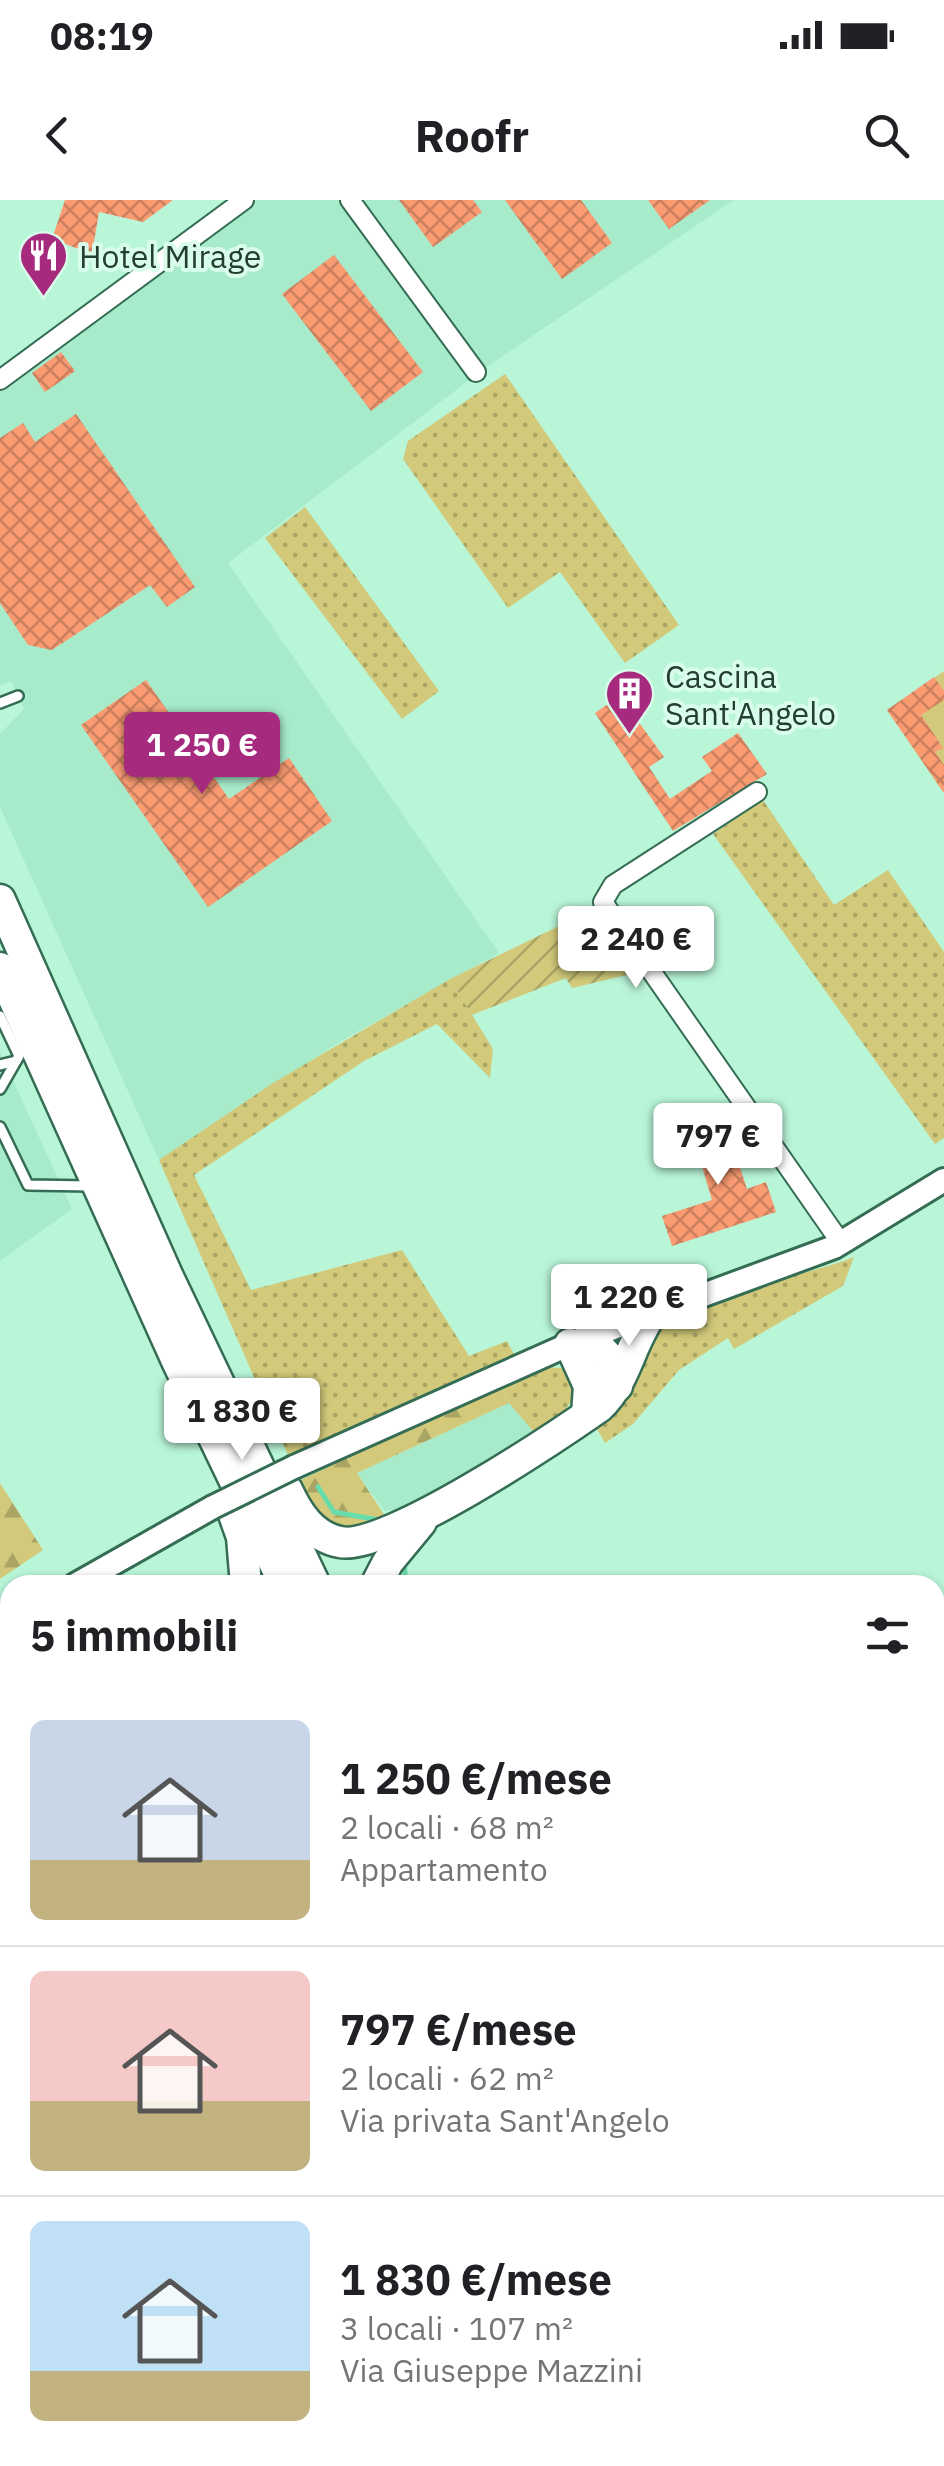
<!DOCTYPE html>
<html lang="it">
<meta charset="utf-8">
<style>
:root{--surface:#fff;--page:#f6f6f6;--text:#202124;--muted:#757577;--line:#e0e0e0;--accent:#a62b7f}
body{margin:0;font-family:"IBM Plex Sans",sans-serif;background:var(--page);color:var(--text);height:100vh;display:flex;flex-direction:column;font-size:38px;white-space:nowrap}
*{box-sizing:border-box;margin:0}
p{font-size:32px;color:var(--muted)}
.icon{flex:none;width:55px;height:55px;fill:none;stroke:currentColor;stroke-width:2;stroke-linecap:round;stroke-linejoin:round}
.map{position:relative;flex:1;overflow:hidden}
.details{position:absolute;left:0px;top:1375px;width:945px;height:892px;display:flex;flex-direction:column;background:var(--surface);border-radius:30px 30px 0 0;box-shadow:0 2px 8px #0004}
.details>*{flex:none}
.price{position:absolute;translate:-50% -85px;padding:0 22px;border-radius:10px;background:#fff;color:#222;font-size:32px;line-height:65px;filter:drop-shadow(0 2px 5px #0008)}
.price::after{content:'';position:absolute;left:50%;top:60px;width:30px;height:22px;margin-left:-15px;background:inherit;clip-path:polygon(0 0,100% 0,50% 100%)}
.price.on{background:var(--accent);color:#fff}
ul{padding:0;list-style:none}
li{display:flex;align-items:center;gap:30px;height:250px;padding:0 30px}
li+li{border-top:2px solid var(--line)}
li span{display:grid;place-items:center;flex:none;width:280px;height:200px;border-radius:15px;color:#555}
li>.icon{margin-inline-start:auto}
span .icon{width:120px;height:120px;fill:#fffc;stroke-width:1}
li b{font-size:42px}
h2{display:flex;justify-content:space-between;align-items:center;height:120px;padding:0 30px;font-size:42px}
.status{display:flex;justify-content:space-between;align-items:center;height:70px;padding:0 50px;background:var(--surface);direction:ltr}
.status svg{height:28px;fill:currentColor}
header{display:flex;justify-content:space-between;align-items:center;height:130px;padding:0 30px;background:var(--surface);font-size:45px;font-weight:800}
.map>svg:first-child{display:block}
.built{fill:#a7ebcb}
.grass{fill:url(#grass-dots)}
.forest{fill:url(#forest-firs)}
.park{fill:#d2ca7a}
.garden{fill:url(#garden-furrows)}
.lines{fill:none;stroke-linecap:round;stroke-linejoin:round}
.stream{stroke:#69dcab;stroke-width:5}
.building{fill:url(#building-cross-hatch)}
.lane-casing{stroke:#346d54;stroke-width:14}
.street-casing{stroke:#346d54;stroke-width:22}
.secondary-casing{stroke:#346d54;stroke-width:28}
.highway-casing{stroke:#346d54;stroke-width:35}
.lane{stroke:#fff;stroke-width:9}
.street{stroke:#fff;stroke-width:18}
.secondary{stroke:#fff;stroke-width:22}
.highway{stroke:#fff;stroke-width:30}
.secondary-bridge-casing{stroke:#346d54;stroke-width:28;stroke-linecap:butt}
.secondary-bridge{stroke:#fff;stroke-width:22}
.labels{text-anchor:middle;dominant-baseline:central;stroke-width:8;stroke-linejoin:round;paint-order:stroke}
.poi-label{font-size:32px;fill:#253e32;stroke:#d9fdeb;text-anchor:start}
</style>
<div class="status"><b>08:19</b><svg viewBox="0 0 49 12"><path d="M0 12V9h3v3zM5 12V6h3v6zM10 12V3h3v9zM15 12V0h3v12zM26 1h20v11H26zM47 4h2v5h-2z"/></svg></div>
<header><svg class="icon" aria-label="back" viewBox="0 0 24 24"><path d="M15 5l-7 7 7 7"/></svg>Roofr<svg class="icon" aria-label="search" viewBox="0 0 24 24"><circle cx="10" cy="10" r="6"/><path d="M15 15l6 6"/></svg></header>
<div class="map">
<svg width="944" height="2266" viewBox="0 0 944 2266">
<defs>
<pattern id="grass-dots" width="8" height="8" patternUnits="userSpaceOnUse" patternTransform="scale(2.5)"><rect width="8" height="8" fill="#d2ca7a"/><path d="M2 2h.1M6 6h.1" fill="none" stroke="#aaa565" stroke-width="1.8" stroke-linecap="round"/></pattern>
<pattern id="forest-firs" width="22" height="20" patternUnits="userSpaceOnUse" patternTransform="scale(2.5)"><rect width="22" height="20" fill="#d2ca7a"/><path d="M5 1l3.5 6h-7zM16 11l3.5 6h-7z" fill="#aaa565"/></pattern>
<pattern id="garden-furrows" width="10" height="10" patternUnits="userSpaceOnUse" patternTransform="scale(2.5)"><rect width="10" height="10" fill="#d2ca7a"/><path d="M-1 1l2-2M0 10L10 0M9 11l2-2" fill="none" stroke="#aaa565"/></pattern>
<pattern id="building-cross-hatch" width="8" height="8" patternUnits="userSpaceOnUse" patternTransform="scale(2.5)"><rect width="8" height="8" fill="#fa9b72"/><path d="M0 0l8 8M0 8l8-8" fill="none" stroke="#ca805e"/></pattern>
</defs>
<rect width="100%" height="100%" fill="#b9f6d8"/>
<g class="built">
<path d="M249,0H734L485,168L228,363L499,753L341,841L159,960L0,607V534L24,509L11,481L0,486V184Z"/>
<path d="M0,852L72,1009L0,1061Z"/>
<path d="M509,1203L533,1231L405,1309L385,1311L357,1273Z"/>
</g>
<g class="grass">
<path d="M505,174L679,425L625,463L560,372L508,408L403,259L408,241Z"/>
<path d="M305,307L439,491L402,519L265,338Z"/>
<path d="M763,600L834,705L888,670L944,752V938L935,944L713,634Z"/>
<path d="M450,779L493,849L490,878L437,824L364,861L194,975L251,1090L402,1050L469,1156L507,1141L514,1154L288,1255L159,960L273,883Z"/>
<path d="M854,1057L843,1086L734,1149L728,1138L679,1170L633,1224L605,1243L593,1222C613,1192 632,1151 658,1126C690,1095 809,1076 854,1057Z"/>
<path d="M549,1167L561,1168L576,1181C573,1211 558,1218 533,1231L509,1203L501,1186Z"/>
<path d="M626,2258H677L680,2266H628Z"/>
</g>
<g class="forest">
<path d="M501,1186L509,1203L357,1273L389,1322L331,1331L290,1285Z"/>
<path d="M0,1283L43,1350L0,1379Z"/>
<path d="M0,1625L10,1641V1842L0,1845Z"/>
<path d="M944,1996V2180L935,2168V2006Z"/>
</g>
<g class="park">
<path d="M944,471V593L887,510Z"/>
<path d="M10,1870V2090L0,2075V1874Z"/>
</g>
<g class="garden">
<path d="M594,709L639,772L572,788L566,778L472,815L450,779Z"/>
<path d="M944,1644V1715L935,1713V1651Z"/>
<path d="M944,1810V1866L935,1868V1815Z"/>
</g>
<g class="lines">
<g class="stream">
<path d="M318,1287L334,1312L379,1320"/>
<path d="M404,1361L406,1385"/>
</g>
</g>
<g class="building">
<path d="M65,0H173L143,22L99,12L92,54L52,39Z"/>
<path d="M399,0H473L482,12L433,47Z"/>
<path d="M505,0H581L612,43L562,79Z"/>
<path d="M648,0H710L669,29Z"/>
<path d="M334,55L423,172L371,211L282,94Z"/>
<path d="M61,152L75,171L45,192L32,173Z"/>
<path d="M76,214L195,387L167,407L150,385L52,450L28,445L0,403V238L23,223L35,242Z"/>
<path d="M934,477L944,491V500L921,515L943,548L935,552L944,565V593L887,510Z"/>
<path d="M146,480L229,599L289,558L332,621L208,707L81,525Z"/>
<path d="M627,491L641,513L635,517L664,557L649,567L670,599L712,571L702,557L738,533L767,574L673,631L595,513Z"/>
<path d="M722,912L747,989L766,982L776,1012L672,1046L662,1016L712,1000L689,922Z"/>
</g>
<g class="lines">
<defs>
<g id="lane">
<path d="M0,503L18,496"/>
<path d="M0,816L19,856L0,889"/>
<path d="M0,865L16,861"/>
<path d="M0,927L28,985L91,986"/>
<path d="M935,2225L944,2238"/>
<path d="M271,2258L277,2266"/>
<path d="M381,2258L387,2266"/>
<path d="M490,2258L496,2266"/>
<path d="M511,2258L517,2266"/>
<path d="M527,2258L533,2266"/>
<path d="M600,2258L606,2266"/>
<path d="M619,2258L622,2266"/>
<path d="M555,2266L558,2258"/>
</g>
<g id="street">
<path d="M350,0L476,172"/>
<path d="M0,180L244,0"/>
<path d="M757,592L613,685L603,702L841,1043"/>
<path d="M685,2258L688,2266"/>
</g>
<g id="secondary">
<path d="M294,1267L570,1144L834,1047L944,980"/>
<path d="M75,1385L213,1307"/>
<path d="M0,1434L10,1427"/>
</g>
<g id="highway">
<path d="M0,700L168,1077L315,1385"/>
<path d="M0,768L178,1163L285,1385"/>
<path d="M589,1136L609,1158L617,1186"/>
<path d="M570,1144L589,1186L587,1215"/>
<path d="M287,1290C298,1314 313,1337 340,1342C385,1352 556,1237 599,1207C626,1182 630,1143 652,1113"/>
<path d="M231,1306L242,1337L246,1385"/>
<path d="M376,1385L388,1362L421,1322"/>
<path d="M0,1590L10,1594"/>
<path d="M721,2258L725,2266"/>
<path d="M752,2258L756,2266"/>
</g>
</defs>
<use href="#lane" class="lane-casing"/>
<use href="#street" class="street-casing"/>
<use href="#secondary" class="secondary-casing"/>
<use href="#highway" class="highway-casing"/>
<use href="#lane" class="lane"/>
<use href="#street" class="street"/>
<use href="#secondary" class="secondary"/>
<use href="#highway" class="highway"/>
<defs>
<path id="secondary-bridge" d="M213,1307L294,1267"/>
</defs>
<use href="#secondary-bridge" class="secondary-bridge-casing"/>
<use href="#secondary-bridge" class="secondary-bridge"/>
</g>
<defs>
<symbol id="restaurant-pin" viewBox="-11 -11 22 30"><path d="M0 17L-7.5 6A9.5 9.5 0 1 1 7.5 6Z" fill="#a62b7f" stroke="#d9fdeb"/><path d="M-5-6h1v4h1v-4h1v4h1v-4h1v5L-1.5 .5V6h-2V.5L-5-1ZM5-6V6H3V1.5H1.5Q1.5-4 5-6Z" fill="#fff"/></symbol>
<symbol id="building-pin" viewBox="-11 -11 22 30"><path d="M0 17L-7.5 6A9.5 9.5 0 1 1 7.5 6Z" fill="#a62b7f" stroke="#d9fdeb"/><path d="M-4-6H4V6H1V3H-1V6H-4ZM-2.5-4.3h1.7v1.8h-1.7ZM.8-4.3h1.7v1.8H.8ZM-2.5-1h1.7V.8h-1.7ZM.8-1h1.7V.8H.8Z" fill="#fff"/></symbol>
</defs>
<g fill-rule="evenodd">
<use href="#restaurant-pin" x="16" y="28" width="55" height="75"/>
<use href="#building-pin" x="602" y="466" width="55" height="75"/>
</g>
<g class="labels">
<g class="poi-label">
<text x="79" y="56">Hotel Mirage</text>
<text x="665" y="476">Cascina<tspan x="665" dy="37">Sant'Angelo</tspan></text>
</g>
</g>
</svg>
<b class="price on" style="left:202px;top:597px">1 250 €</b>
<b class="price" style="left:636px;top:791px">2 240 €</b>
<b class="price" style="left:718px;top:988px">797 €</b>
<b class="price" style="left:629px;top:1149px">1 220 €</b>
<b class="price" style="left:242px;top:1263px">1 830 €</b>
<section class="details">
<h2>5 immobili<svg class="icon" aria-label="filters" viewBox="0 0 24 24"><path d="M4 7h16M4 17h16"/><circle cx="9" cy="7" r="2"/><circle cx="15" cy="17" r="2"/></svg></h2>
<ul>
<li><span style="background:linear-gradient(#c9d6e8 70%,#c2b280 0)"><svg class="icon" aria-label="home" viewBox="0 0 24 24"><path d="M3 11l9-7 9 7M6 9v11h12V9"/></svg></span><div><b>1 250 €/mese</b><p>2 locali · 68 m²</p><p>Appartamento</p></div></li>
<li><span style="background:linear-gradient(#f6c9c9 65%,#c2b280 0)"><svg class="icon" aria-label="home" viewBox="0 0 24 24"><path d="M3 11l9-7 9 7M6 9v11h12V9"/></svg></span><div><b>797 €/mese</b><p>2 locali · 62 m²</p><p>Via privata Sant'Angelo</p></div></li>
<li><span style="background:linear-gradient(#bfe0f5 75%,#c2b280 0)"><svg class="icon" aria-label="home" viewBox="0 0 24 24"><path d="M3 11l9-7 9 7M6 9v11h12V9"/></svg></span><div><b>1 830 €/mese</b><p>3 locali · 107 m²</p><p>Via Giuseppe Mazzini</p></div></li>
</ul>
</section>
</div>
